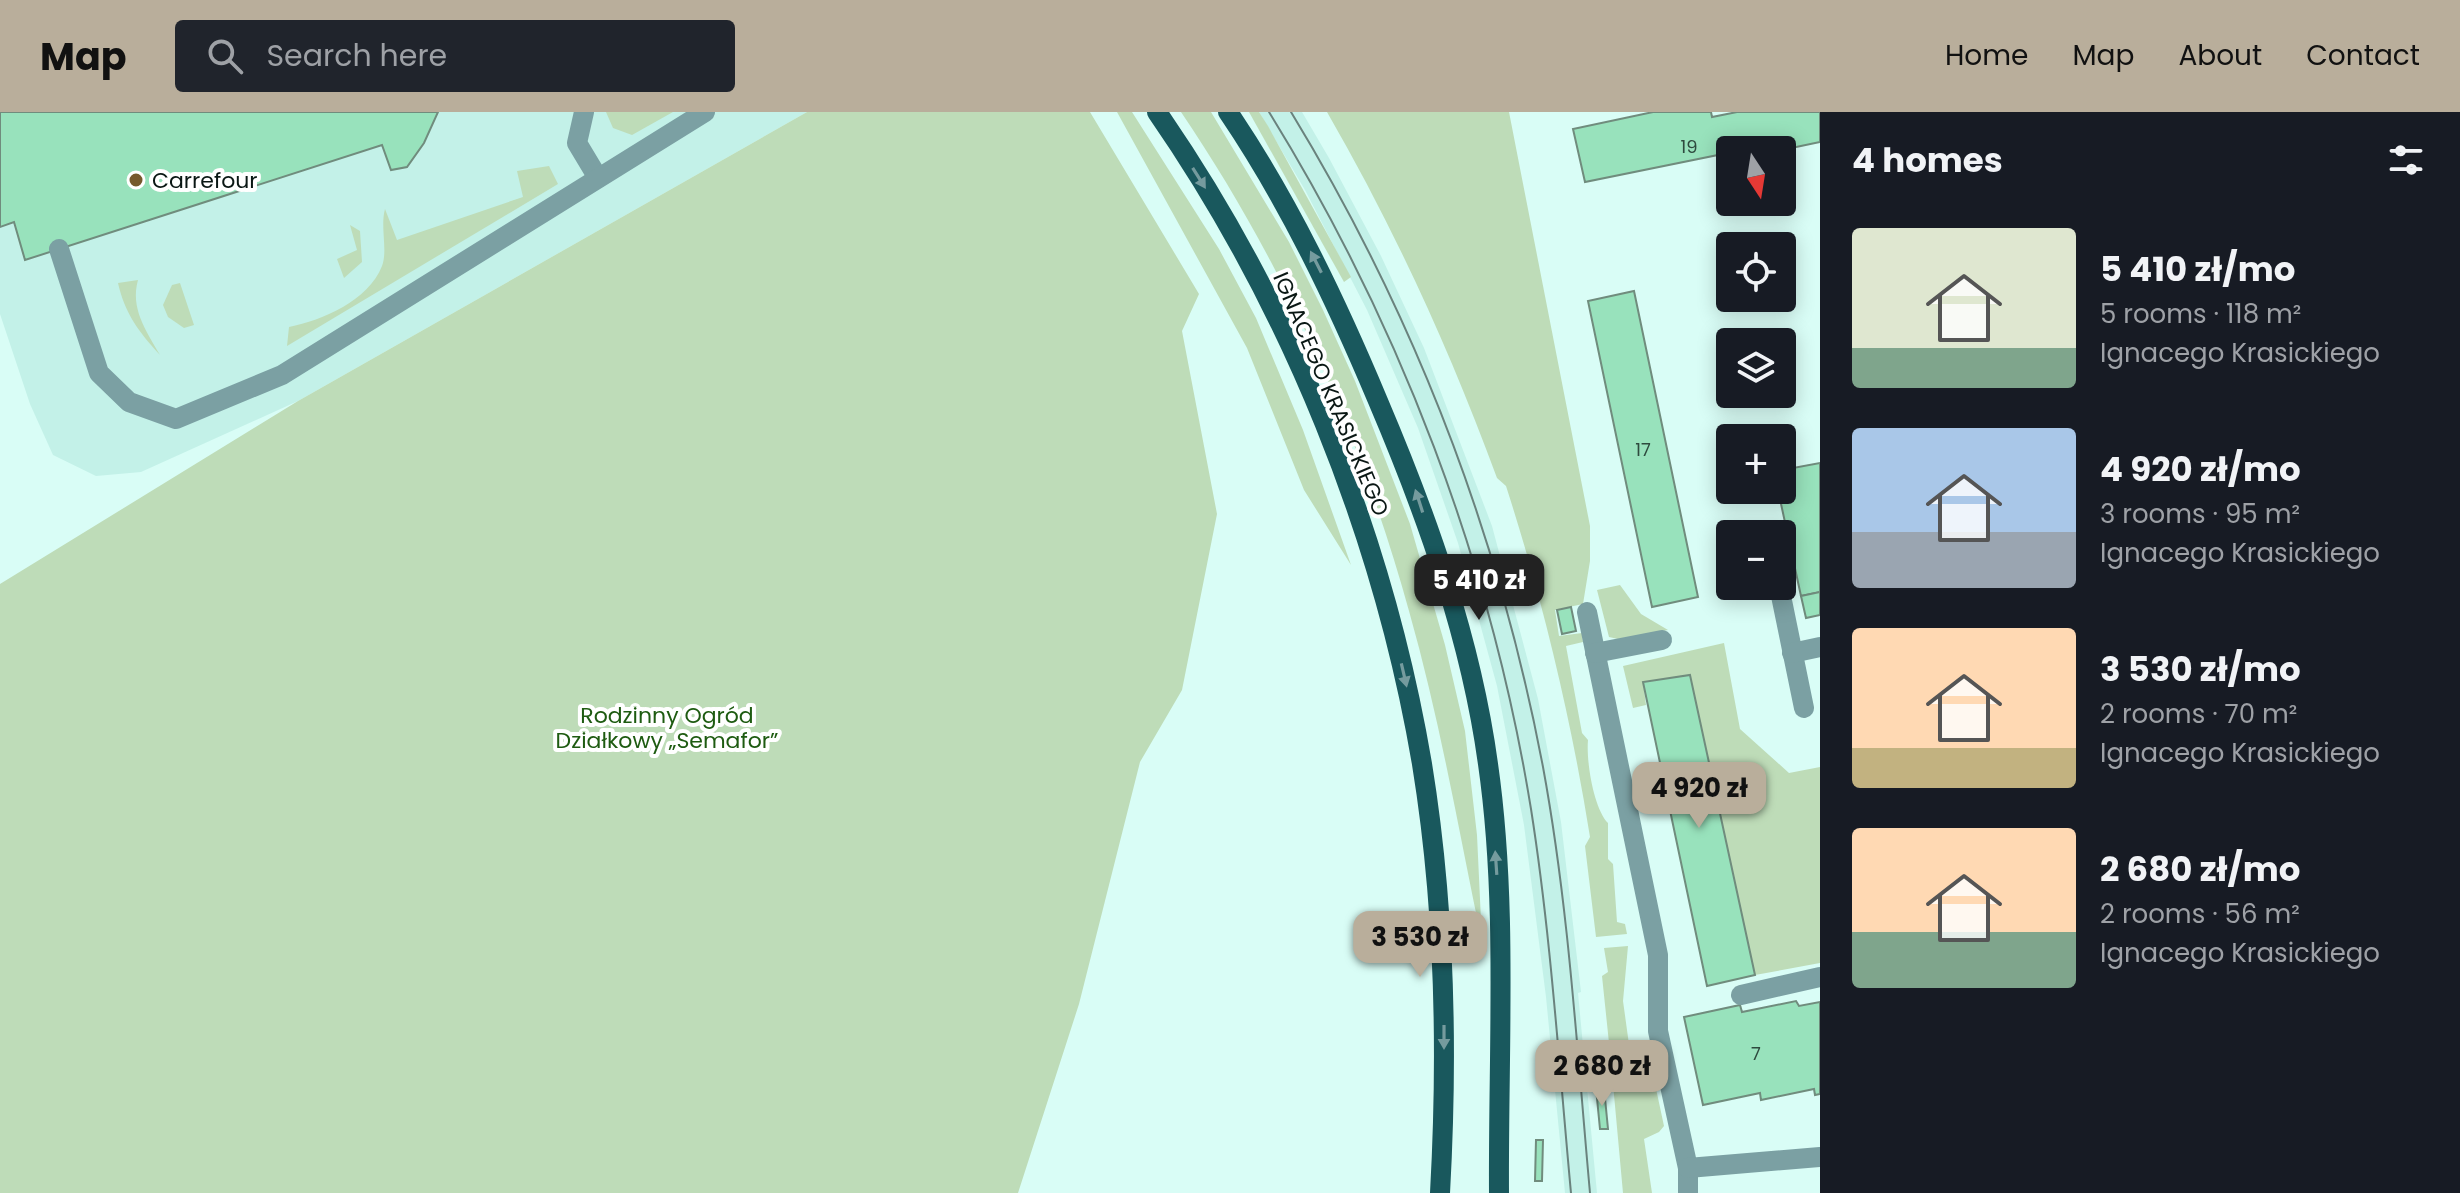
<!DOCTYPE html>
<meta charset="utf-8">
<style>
:root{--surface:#171b24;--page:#20242c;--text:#f1f3f6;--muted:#9ea1a6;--accent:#b9ae9b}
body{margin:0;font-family:Poppins,sans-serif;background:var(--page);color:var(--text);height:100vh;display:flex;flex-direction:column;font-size:30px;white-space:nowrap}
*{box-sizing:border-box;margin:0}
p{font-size:26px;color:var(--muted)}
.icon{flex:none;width:44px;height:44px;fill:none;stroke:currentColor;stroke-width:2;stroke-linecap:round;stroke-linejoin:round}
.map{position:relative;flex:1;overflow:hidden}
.side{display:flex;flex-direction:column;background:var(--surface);width:640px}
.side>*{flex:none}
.needle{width:52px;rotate:168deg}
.tools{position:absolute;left:1716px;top:24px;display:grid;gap:16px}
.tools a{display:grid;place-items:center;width:80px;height:80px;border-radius:8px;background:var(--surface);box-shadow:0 4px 20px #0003;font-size:40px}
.price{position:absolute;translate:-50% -68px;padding:0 18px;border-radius:16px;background:var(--accent);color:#111;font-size:26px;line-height:52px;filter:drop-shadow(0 2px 4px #0008)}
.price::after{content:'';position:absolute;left:50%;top:48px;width:24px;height:18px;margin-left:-12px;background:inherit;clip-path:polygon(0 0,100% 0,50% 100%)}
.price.on{background:#222;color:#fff}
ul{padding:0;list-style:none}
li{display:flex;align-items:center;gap:24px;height:200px;padding:0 32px}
li span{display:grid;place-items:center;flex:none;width:224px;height:160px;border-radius:8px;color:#555}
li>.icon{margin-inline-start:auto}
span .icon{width:96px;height:96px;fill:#fffc;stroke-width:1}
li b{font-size:34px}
h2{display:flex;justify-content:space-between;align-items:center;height:96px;padding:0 32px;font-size:34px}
header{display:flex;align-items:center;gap:48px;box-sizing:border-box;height:112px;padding:0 40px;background:var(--accent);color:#111}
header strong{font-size:38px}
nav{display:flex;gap:44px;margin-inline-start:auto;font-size:28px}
.search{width:560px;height:72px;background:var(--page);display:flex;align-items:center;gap:20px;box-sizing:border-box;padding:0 28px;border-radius:8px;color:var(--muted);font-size:30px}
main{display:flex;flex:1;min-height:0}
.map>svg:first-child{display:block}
.built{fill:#c3f1e8}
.green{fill:#bedcb8}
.building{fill:#98e2bc;stroke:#708c7d;stroke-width:2}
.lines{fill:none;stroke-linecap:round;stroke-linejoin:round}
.minor{stroke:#7ba0a3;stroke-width:20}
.major{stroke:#19585d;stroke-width:20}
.tram{stroke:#6a827d;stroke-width:2}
.oneway{fill:#759b9e}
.poi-dot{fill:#75592c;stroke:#fff;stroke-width:3}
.labels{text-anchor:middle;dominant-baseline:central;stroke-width:8;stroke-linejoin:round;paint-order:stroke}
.number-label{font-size:18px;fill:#2e4a3e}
.poi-label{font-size:22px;fill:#0a1714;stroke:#fff;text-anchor:start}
.street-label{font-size:22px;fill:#0a1714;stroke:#fff}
.park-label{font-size:22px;fill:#1e5b11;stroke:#fff}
</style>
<header>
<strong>Map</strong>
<div class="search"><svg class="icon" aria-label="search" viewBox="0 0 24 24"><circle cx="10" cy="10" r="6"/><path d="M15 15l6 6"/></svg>Search here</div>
<nav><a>Home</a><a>Map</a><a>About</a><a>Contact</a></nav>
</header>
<main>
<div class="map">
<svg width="1820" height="1081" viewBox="0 0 1820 1081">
<rect width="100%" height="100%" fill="#d9fdf6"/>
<g class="built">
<path d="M0,0H807L298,289L141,360L96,364L53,343L30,292L0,202Z"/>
<path d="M1259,0H1302L1329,46L1381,144L1424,236L1492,414L1538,587L1561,710L1581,880L1578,881L1597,1081H1565L1546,885L1524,713L1497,574L1458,431L1418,316L1367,198L1305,78Z"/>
</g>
<g class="green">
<path d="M606,0H673L632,23L613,16Z"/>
<path d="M807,0H1090L1199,182L1182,219L1217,402L1182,578L1140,650L1079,892L1018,1081H0V472L298,289Z"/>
<path d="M1117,0H1132L1219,137L1256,206L1303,318L1351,453L1304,378L1247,236Z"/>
<path d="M1181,0H1211L1289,130L1323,198L1355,269L1410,412L1445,533L1465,619L1477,723L1482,830C1459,720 1440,608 1409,499C1360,322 1284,152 1181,0Z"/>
<path d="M1249,0H1259L1268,14L1351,165L1344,170Z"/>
<path d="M1327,0H1509L1590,414V449L1583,492L1555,498L1559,524L1582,521L1583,530L1566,534L1582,621L1588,628C1586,650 1594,697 1608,711V747L1613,752L1617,810L1625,812L1627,822L1596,825L1585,734L1590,725C1571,606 1543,489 1506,374L1497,366C1450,238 1395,118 1327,0Z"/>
<path d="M549,54L558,72L287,234L289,215C323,208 368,189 382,154C388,138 380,115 385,97L397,128L523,85L517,59Z"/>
<path d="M350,113L360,119L362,150L344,166L337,147L357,138Z"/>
<path d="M138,168C130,196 146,219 160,243C139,220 125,202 118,171Z"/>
<path d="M180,171L194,213L184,216L168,205L163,193L172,173Z"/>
<path d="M1620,473L1641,502L1668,518L1618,527L1609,525L1597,478Z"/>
<path d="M1724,531L1740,617L1789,661L1820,655V851L1755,863L1690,564L1643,570L1646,593L1633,596L1623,554Z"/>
<path d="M1628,834L1623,889L1631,947L1611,950L1602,864L1608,860L1604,836Z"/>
<path d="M1632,959L1655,972L1664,1014L1659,1020L1644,1027L1652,1081H1623L1612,961Z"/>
</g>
<g class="building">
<path d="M0,0H438L424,31L407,55L391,58L382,33L25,148L14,110L0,115Z"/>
<path d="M1653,0H1711L1712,5L1737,0H1820V30L1782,38H1730V49L1719,51L1718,43L1585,70L1573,17Z"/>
<path d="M1634,179L1698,485L1652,495L1588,189Z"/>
<path d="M1820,351V480L1801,484L1778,378H1782V358Z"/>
<path d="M1820,480V503L1806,506L1801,484Z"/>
<path d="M1571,495L1576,519L1562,522L1557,498Z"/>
<path d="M1690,563L1755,863L1707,874L1643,570Z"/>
<path d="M1796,889L1799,894L1820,890V982L1815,983L1814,977L1761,988L1760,981L1703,993L1684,905L1740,893L1742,900Z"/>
<path d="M1596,976H1604L1608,1017H1600Z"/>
<path d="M1536,1028H1543L1542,1069H1535Z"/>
</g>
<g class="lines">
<g class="minor">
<path d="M584,0L577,31L598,66"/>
<path d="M59,137L99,261L129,290L176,307L282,263L705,0"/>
<path d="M1779,474L1804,596"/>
<path d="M1587,500L1658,843V919L1688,1056V1081"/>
<path d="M1595,541L1662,528"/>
<path d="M1792,541L1820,535"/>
<path d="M1741,883L1820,865"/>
<path d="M1688,1056L1820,1045"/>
</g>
<g class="major">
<path d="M1157,0C1290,192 1383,422 1422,652C1445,793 1448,938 1440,1081"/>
<path d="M1228,0C1289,90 1336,189 1378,289C1427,404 1471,527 1488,652C1508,791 1498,940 1499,1081"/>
</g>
<g class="tram">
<path d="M1269,0C1400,212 1491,450 1531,697C1551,824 1559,953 1571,1081"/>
<path d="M1291,0C1414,202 1499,423 1543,655C1569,796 1577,939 1590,1081"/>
</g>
</g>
<defs><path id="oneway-solid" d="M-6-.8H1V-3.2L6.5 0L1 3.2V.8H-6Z" transform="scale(2)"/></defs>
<g class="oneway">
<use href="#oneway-solid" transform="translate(1199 66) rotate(58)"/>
<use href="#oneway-solid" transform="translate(1316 150) rotate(-117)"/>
<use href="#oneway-solid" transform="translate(1419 389) rotate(-108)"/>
<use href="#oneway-solid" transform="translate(1404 563) rotate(77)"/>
<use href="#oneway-solid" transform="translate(1496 751) rotate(-94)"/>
<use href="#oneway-solid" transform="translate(1444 925) rotate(90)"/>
</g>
<circle class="poi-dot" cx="136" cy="68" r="8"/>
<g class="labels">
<g class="number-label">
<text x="1689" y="34">19</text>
<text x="1643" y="337">17</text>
<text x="1756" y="941">7</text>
</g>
<g class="poi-label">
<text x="152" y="68">Carrefour</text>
</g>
<g class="street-label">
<text transform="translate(1331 282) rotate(67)">IGNACEGO KRASICKIEGO</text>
</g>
<g class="park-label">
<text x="667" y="603">Rodzinny Ogród<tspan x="667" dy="25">Działkowy „Semafor”</tspan></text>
</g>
</g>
</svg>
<div class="tools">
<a><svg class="needle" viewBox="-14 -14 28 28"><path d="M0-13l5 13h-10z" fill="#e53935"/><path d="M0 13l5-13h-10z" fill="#9ea1a6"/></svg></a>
<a><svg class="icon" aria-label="locate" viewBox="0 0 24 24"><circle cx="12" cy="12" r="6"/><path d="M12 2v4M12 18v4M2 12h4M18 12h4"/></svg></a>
<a><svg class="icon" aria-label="layers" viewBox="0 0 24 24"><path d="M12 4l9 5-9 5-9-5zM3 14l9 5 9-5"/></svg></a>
<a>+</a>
<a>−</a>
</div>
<b class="price on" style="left:1479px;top:510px">5 410 zł</b>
<b class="price" style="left:1699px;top:718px">4 920 zł</b>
<b class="price" style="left:1420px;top:867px">3 530 zł</b>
<b class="price" style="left:1602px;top:996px">2 680 zł</b>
</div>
<section class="side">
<h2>4 homes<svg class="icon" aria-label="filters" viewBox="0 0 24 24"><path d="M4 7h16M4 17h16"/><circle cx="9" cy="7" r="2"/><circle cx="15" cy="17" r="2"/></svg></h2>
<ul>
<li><span style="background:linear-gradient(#dfe7d0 75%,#7fa58c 0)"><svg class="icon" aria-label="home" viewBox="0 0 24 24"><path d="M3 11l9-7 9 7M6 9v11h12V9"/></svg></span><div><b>5 410 zł/mo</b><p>5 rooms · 118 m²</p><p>Ignacego Krasickiego</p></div></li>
<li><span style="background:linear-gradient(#a9c7e8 65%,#9aa5b1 0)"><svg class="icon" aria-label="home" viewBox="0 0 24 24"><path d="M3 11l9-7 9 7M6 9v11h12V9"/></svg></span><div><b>4 920 zł/mo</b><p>3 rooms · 95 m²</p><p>Ignacego Krasickiego</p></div></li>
<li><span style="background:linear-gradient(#ffd9b3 75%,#c2b280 0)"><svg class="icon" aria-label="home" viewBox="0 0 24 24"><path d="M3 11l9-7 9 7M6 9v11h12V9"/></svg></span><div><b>3 530 zł/mo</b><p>2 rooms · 70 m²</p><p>Ignacego Krasickiego</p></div></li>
<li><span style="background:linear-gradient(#ffd9b3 65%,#7fa58c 0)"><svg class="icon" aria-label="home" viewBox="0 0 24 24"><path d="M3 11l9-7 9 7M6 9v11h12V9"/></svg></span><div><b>2 680 zł/mo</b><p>2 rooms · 56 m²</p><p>Ignacego Krasickiego</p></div></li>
</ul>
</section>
</main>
